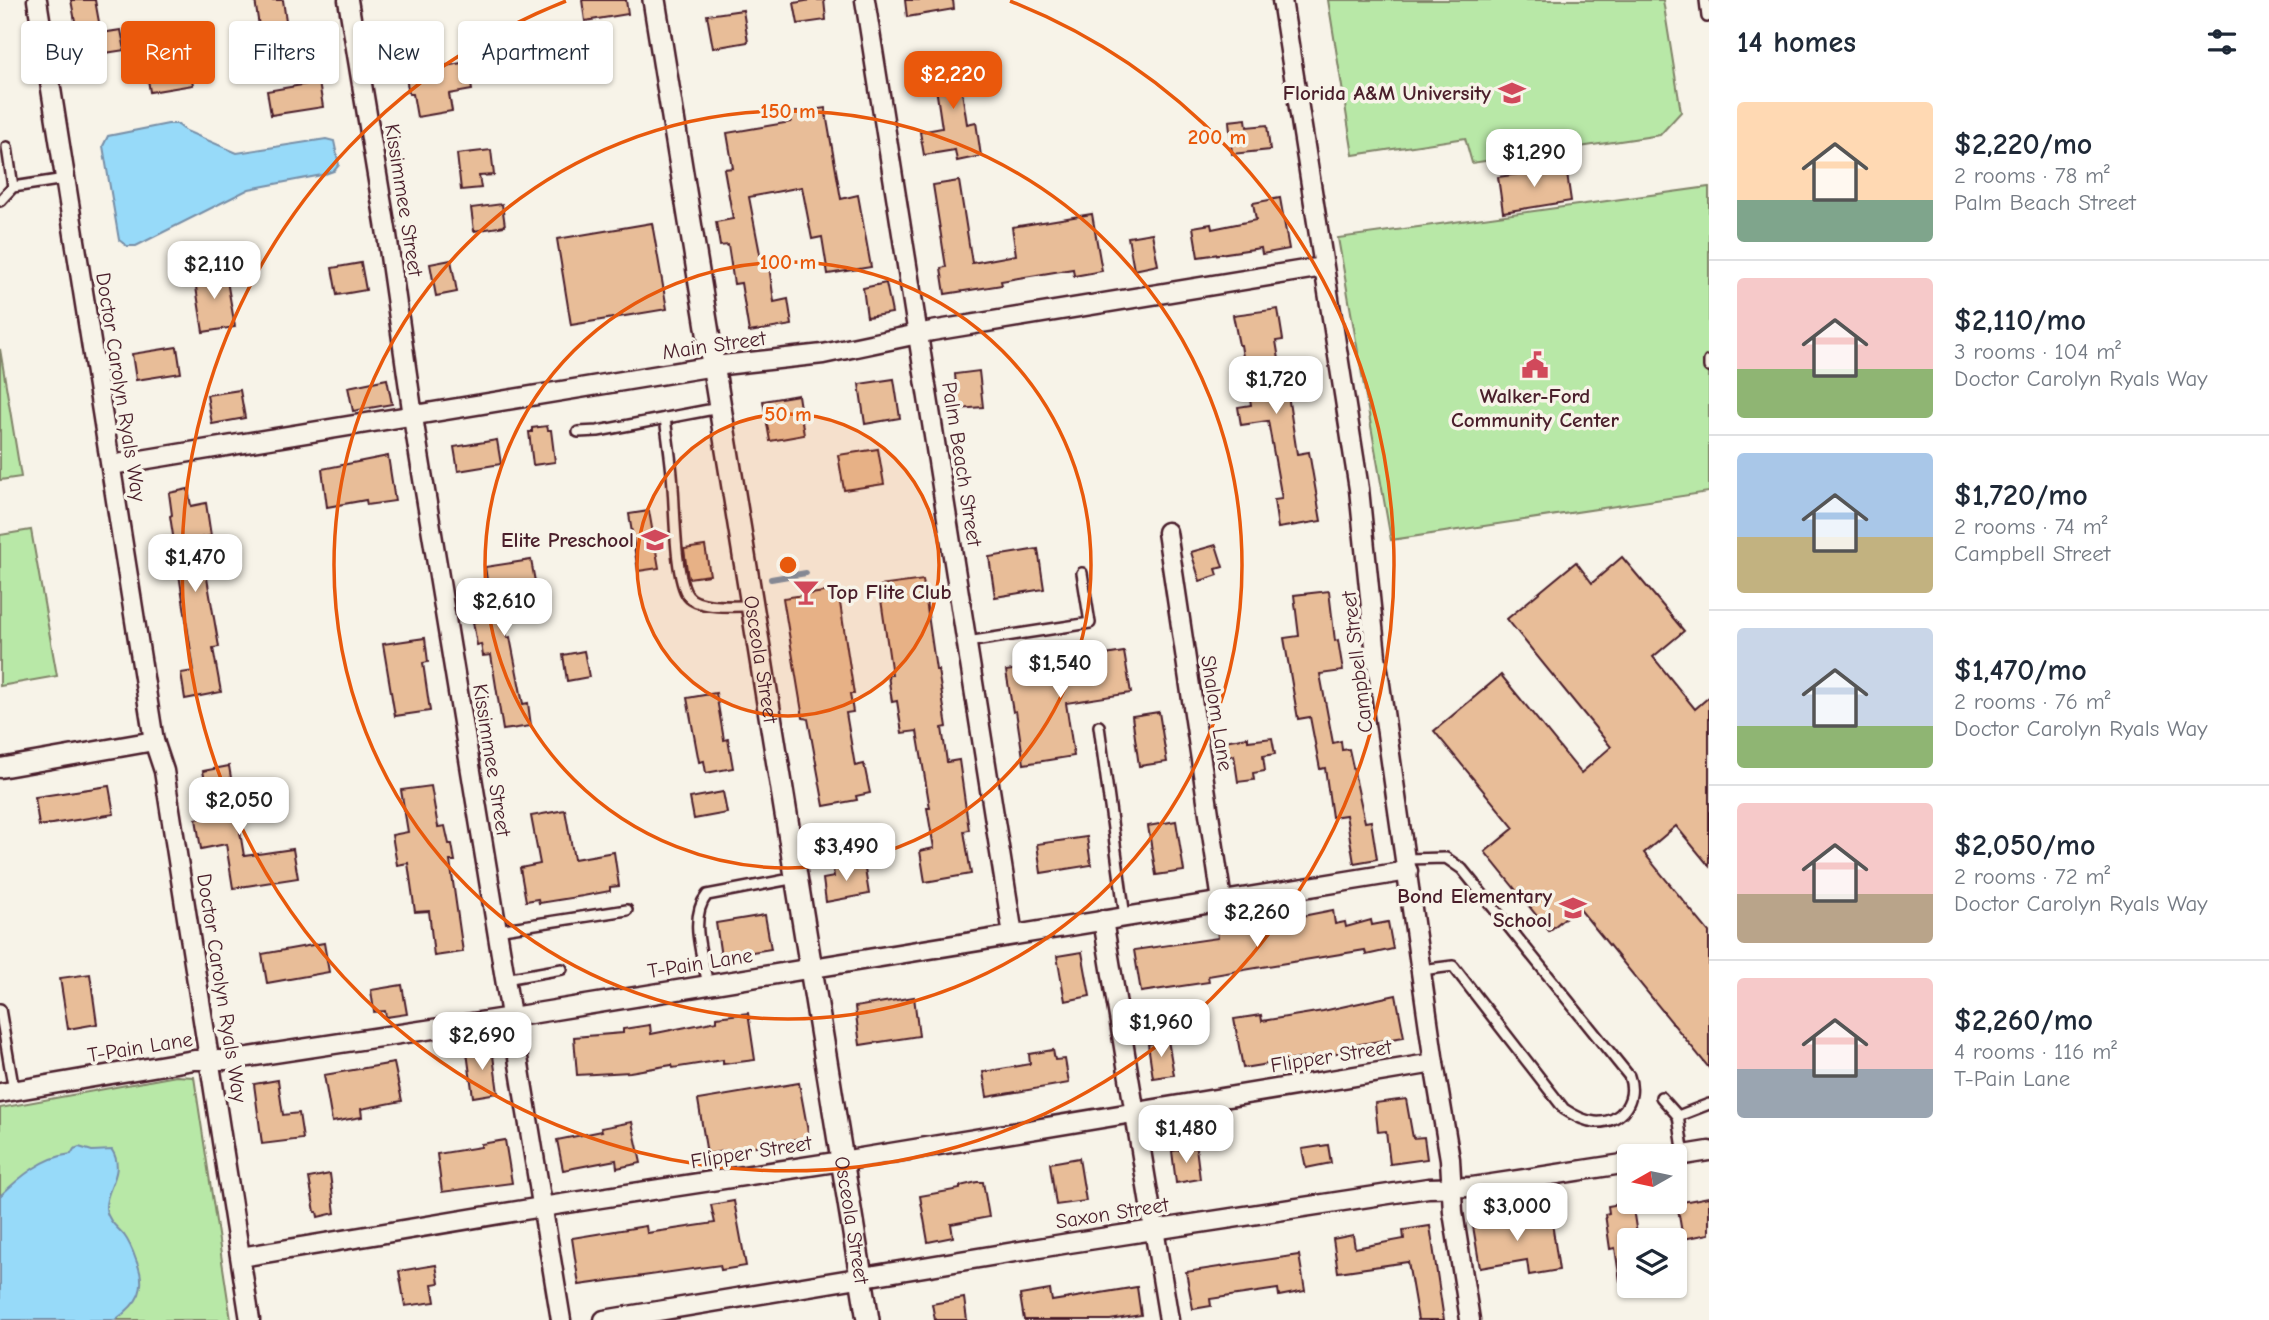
<!DOCTYPE html>
<meta charset="utf-8">
<style>
:root{--surface:#fff;--page:#f2f2f3;--text:#1f2937;--muted:#747a83;--line:#e0e1e3;--accent:#ea580c}
body{margin:0;font-family:"Comic Neue",sans-serif;background:var(--page);color:var(--text);height:100vh;display:flex;flex-direction:column;font-size:26px;white-space:nowrap}
*{box-sizing:border-box;margin:0}
p{font-size:23px;color:var(--muted)}
.icon{flex:none;width:38px;height:38px;fill:none;stroke:currentColor;stroke-width:2;stroke-linecap:round;stroke-linejoin:round}
.map{position:relative;flex:1;overflow:hidden}
.drawer{display:flex;flex-direction:column;background:var(--surface);width:560px}
.drawer>*{flex:none}
.banner{position:absolute;left:21px;top:21px;width:665px;height:63px;display:flex;gap:14px}
.needle{width:46px;rotate:261deg}
.tools{position:absolute;left:1617px;top:1144px;display:grid;gap:14px}
.tools a{display:grid;place-items:center;width:70px;height:70px;border-radius:7px;background:var(--surface);box-shadow:0 2px 5px #0004;font-size:35px}
.price{position:absolute;translate:-50% -60px;padding:0 16px;border-radius:14px;background:#fff;color:#222;font-size:23px;line-height:46px;filter:drop-shadow(0 2px 4px #0008)}
.price::after{content:'';position:absolute;left:50%;top:42px;width:21px;height:16px;margin-left:-10px;background:inherit;clip-path:polygon(0 0,100% 0,50% 100%)}
.price.current{background:var(--accent);color:#fff}
ul{padding:0;list-style:none}
li{display:flex;align-items:center;gap:21px;height:175px;padding:0 28px}
li+li{border-top:2px solid var(--line)}
li span{display:grid;place-items:center;flex:none;width:196px;height:140px;border-radius:7px;color:#555}
li>.icon{margin-inline-start:auto}
span .icon{width:84px;height:84px;fill:#fffc;stroke-width:1}
li b{font-size:30px}
h2{display:flex;justify-content:space-between;align-items:center;height:84px;padding:0 28px;font-size:30px}
.pill{padding:0 24px;border-radius:7px;background:var(--surface);box-shadow:0 2px 5px #0004;font-size:24px;line-height:63px}
.pill.current{background:var(--accent);color:#fff}
main{display:flex;flex:1;min-height:0}
.map>svg:first-child{display:block}
.green{fill:#b8e8a7;stroke:#818469;stroke-width:2}
.water{fill:#97daf9;stroke:#788fa7;stroke-width:2}
.lines{fill:none;stroke-linecap:round;stroke-linejoin:round}
.stream{stroke:#788fa7;stroke-width:6}
.building{fill:#e8bd98;stroke:#4a1f2b;stroke-width:2}
.service-casing{stroke:#4a1f2b;stroke-width:14}
.minor-casing{stroke:#4a1f2b;stroke-width:23}
.tertiary-casing{stroke:#4a1f2b;stroke-width:26}
.service{stroke:#f7f3e8;stroke-width:9}
.minor{stroke:#f7f3e8;stroke-width:18}
.tertiary{stroke:#f7f3e8;stroke-width:21}
.ring{fill:none;stroke:#e8590c;stroke-width:3.5}
.labels{text-anchor:middle;dominant-baseline:central;stroke-width:7;stroke-linejoin:round;paint-order:stroke}
.poi-label{font-size:21px;font-weight:bold;fill:#4a1f2b;stroke:#f7f3e8;text-anchor:end}
.street-label{font-size:21px;fill:#4a1f2b;stroke:#f7f3e8}
.centre{fill:#e8590c;stroke:#f7f3e8;stroke-width:3.5}
.ring-label{font-size:21px;text-anchor:middle;font-weight:bold;fill:#e8590c;stroke:#f7f3e8;stroke-width:7;stroke-linejoin:round;paint-order:stroke}
</style>
<main>
<div class="map">
<svg width="1709" height="1320" viewBox="0 0 1709 1320">
<rect width="100%" height="100%" fill="#f7f3e8"/>
<filter id="ink" filterUnits="userSpaceOnUse"><feTurbulence type="fractalNoise" baseFrequency=".0143" numOctaves="2"/><feDisplacementMap in="SourceGraphic" scale="14" xChannelSelector="R" yChannelSelector="G"/><feConvolveMatrix kernelMatrix="1 2 1 2 8 2 1 2 1" color-interpolation-filters="sRGB"/></filter>
<g filter="url(#ink)">
<g class="green">
<path d="M1328,0H1663L1681,112L1660,135L1472,163L1465,138L1353,155Z"/>
<path d="M1709,187V492L1391,540L1338,238Z"/>
<path d="M0,349L21,477L0,480Z"/>
<path d="M31,530L57,676L0,686V535Z"/>
<path d="M176,1076L194,1077L231,1320H0V1108Z"/>
</g>
<g class="water">
<path d="M168,124H177L186,131L237,153L326,139L334,141L339,165L334,171L322,175L249,189L136,246H127L119,240L103,146L108,136Z"/>
<path d="M79,1147L92,1151L112,1150C126,1173 105,1188 106,1208C107,1220 117,1227 124,1235C130,1243 133,1251 136,1260C148,1288 139,1303 115,1320H0V1196C20,1177 43,1157 71,1154L74,1149Z"/>
</g>
<g class="lines">
<path class="stream" d="M771,579L806,573"/>
</g>
<g class="building">
<path d="M71,0H95L101,33L121,30L125,50L73,58L70,39L78,37Z"/>
<path d="M255,0H283L291,55L276,58L277,65L253,69L248,35L260,33Z"/>
<path d="M582,0H626L628,14L585,21Z"/>
<path d="M811,0H824L826,20L798,24L794,3Z"/>
<path d="M905,0H953L954,9L907,17Z"/>
<path d="M743,10L748,42L713,48L707,15Z"/>
<path d="M188,54L193,85L150,92L145,61Z"/>
<path d="M443,55L445,66L467,62L472,90L449,94L452,111L417,117L413,94H409L403,62Z"/>
<path d="M970,55L975,90L962,92L967,124L976,122L981,156L957,161L955,150L924,155L920,132L942,128L932,61Z"/>
<path d="M319,82L323,107L271,115L267,91Z"/>
<path d="M825,108L841,199L858,195L871,267L828,274L822,237L812,239L802,187L749,197L761,259L768,258L774,302L788,299L792,325L749,332L741,283L734,284L728,245L720,246L716,222L733,219L724,169L733,168L727,133L791,122L789,113Z"/>
<path d="M1246,119L1247,127L1267,125L1270,150L1232,154L1229,121Z"/>
<path d="M491,150L494,175L479,176L481,188L461,190L457,154Z"/>
<path d="M1566,167L1571,201L1503,212L1498,177Z"/>
<path d="M959,181L972,263L1016,255L1012,227L1092,214L1102,271L1074,276L1073,269L1001,281L1002,285L945,294L941,268L946,267L933,185Z"/>
<path d="M1280,198L1289,249L1262,254L1261,248L1198,257L1193,227L1211,224L1212,229L1256,220L1253,203Z"/>
<path d="M502,204L505,226L474,231L471,208Z"/>
<path d="M652,223L667,309L571,325L557,239Z"/>
<path d="M1152,233L1158,265L1134,270L1128,237Z"/>
<path d="M451,260L457,292L436,296L430,264Z"/>
<path d="M361,263L366,290L337,295L332,268Z"/>
<path d="M225,269L235,327L203,332L194,274Z"/>
<path d="M886,283L892,313L867,317L863,288Z"/>
<path d="M1278,309L1283,340L1276,341L1285,396L1288,395L1297,454L1309,452L1321,521L1278,528L1274,500L1282,499L1268,421L1241,425L1238,407L1251,405L1241,345H1239L1233,315Z"/>
<path d="M177,347L181,373L136,380L132,354Z"/>
<path d="M979,371L983,407L958,409L955,374Z"/>
<path d="M387,379L392,404L353,411L348,387Z"/>
<path d="M894,379L900,418L865,424L859,384Z"/>
<path d="M240,390L245,418L212,424L207,395Z"/>
<path d="M798,395L804,435L770,441L763,401Z"/>
<path d="M547,426L548,430H551L555,462L533,465L529,432H532V428Z"/>
<path d="M497,440L501,464L458,471L454,447Z"/>
<path d="M878,449L884,484L844,490L838,455Z"/>
<path d="M388,456L395,501L367,505L366,500L327,507L322,469Z"/>
<path d="M188,489L191,506L206,503L211,536L200,538L219,647L213,648L221,692L185,699L181,673L194,671L170,516L172,515L169,493Z"/>
<path d="M649,511L659,568L638,571L629,514Z"/>
<path d="M1216,545L1223,567L1216,569L1218,575L1200,581L1191,552Z"/>
<path d="M705,546L710,575L688,578L684,549Z"/>
<path d="M1038,549L1044,589L995,597L989,557Z"/>
<path d="M1622,557L1684,631L1653,657L1695,709L1709,697V866L1676,826L1644,853L1709,932V1068L1578,907L1549,931L1485,852L1514,828L1434,731L1501,675L1581,773L1611,747L1507,619L1576,562L1592,583Z"/>
<path d="M531,560L536,587L526,589L527,595L500,599L507,638L510,637L523,704L528,703L531,726L503,730L491,655L483,656L481,644L477,645L473,622L487,620L481,581L487,580L485,567Z"/>
<path d="M923,580L936,670H938L947,727L942,728L947,762L959,760L969,830L964,831L971,874L925,882L920,851L934,848L927,808H930L917,731L902,733L897,701L892,702L888,675H892L879,586Z"/>
<path d="M838,590L854,694H850L853,712L846,713L855,766L864,764L870,793L856,796L857,800L824,806L808,719L803,718L783,598Z"/>
<path d="M1329,591L1335,641L1338,640L1343,671L1320,674L1333,743L1341,741L1342,750L1349,749L1365,822L1371,821L1377,859L1354,863L1346,815L1332,817L1325,768L1320,769L1310,717L1298,719L1284,638L1299,636L1294,595Z"/>
<path d="M425,638L428,662L423,663L430,711L395,716L383,644Z"/>
<path d="M584,651L589,677L567,681L563,655Z"/>
<path d="M1124,652L1131,693L1066,703L1074,756L1024,764L1016,711L1013,712L1006,671Z"/>
<path d="M716,693L724,740L728,739L733,768L706,773L704,761L699,762L687,698Z"/>
<path d="M1159,712L1167,762L1139,766L1132,716Z"/>
<path d="M1248,737V741L1272,738L1275,754L1263,756L1265,771L1253,773L1254,780L1238,782L1234,755L1227,757L1224,741Z"/>
<path d="M229,766L244,856L293,849L298,878L233,888L226,844L201,849L196,819L212,816L203,771Z"/>
<path d="M109,786L114,814L39,826L35,797Z"/>
<path d="M431,786L438,827L445,826L449,844H452L455,861H450L463,952L434,956L429,911L415,912L408,863L397,865L392,835L408,832L401,790Z"/>
<path d="M723,792L727,813L694,819L690,798Z"/>
<path d="M565,810L574,859L614,852L619,886L610,887V891L583,896L539,903L538,899L526,901L520,868L540,864L531,816Z"/>
<path d="M1176,821L1184,871L1156,875L1148,826Z"/>
<path d="M1087,837L1091,865L1041,873L1037,844Z"/>
<path d="M864,863L869,894L826,902L823,879L834,877L833,868Z"/>
<path d="M1333,910L1335,924L1345,922L1346,927L1371,920L1372,925L1388,922L1393,949L1366,955L1365,950L1208,976L1209,982L1141,992L1134,950L1218,938L1217,930L1242,926V928Z"/>
<path d="M765,915L771,949L721,957L716,923Z"/>
<path d="M324,943L329,972L267,983L262,954Z"/>
<path d="M1082,952L1090,996L1065,1001L1057,956Z"/>
<path d="M90,974L97,1024L68,1029L60,978Z"/>
<path d="M402,985L407,1014L386,1017L385,1011L374,1012L371,990Z"/>
<path d="M1396,995L1404,1037L1355,1045L1356,1050L1243,1068L1234,1019L1261,1015L1262,1021L1323,1011Z"/>
<path d="M914,997L919,1036L860,1045L855,1007Z"/>
<path d="M748,1013L755,1060L723,1064V1060L673,1068L672,1065L630,1072L577,1075L574,1037L623,1033V1029L650,1025L651,1034L717,1021V1017Z"/>
<path d="M1168,1040L1174,1075L1153,1078L1148,1044Z"/>
<path d="M492,1048L498,1093L473,1097L467,1052Z"/>
<path d="M1053,1050L1055,1060L1065,1059L1069,1083L987,1097L983,1072L1030,1064L1029,1054Z"/>
<path d="M394,1063L402,1101L361,1109L362,1117L332,1122L324,1075Z"/>
<path d="M278,1080L283,1115L299,1113L303,1139L262,1144L254,1084Z"/>
<path d="M799,1083L809,1137L707,1154L698,1100Z"/>
<path d="M1406,1099L1413,1138L1424,1137L1427,1159L1390,1164L1386,1131L1378,1132L1375,1103Z"/>
<path d="M632,1122L641,1163L617,1168L616,1160L563,1170L557,1140L602,1131L601,1128Z"/>
<path d="M505,1140L512,1183L442,1192L437,1154L481,1147V1144Z"/>
<path d="M1328,1145L1331,1163L1306,1168L1302,1149Z"/>
<path d="M1196,1147L1200,1179L1176,1183L1172,1151Z"/>
<path d="M1079,1158L1086,1201L1056,1205L1050,1163Z"/>
<path d="M330,1174L335,1213L318,1217L317,1212H315L309,1178Z"/>
<path d="M977,1182H983L989,1217L951,1224L953,1237L928,1242L920,1196L960,1189V1186Z"/>
<path d="M1709,1197V1234L1683,1239L1677,1203Z"/>
<path d="M734,1201L746,1266L721,1270L720,1265L579,1285L572,1238L646,1226L647,1233L715,1223L711,1205Z"/>
<path d="M1632,1202L1638,1241H1629V1280L1620,1281L1615,1248L1610,1249L1605,1214L1609,1213L1608,1206Z"/>
<path d="M1503,1215L1504,1223L1551,1216L1559,1270L1529,1275L1527,1260L1480,1268L1472,1220Z"/>
<path d="M1430,1226L1444,1320H1418L1408,1262L1338,1272L1333,1239L1353,1235L1355,1248L1404,1239L1403,1230Z"/>
<path d="M1299,1255L1305,1291L1279,1296L1278,1289L1210,1299L1211,1306L1193,1309L1186,1272Z"/>
<path d="M436,1265L439,1283L432,1284L435,1302L405,1306L399,1271Z"/>
<path d="M1137,1287L1141,1315L1110,1320H1024L1020,1295L1050,1290L1052,1301Z"/>
<path d="M964,1298L967,1320H935L932,1304Z"/>
</g>
<g class="lines">
<defs>
<g id="service">
<path d="M1705,0L1707,17"/>
<path d="M7,147L13,187"/>
<path d="M0,201L13,187L65,179"/>
<path d="M1709,361V367"/>
<path d="M665,418C668,441 672,465 673,488C675,511 675,579 688,596C698,609 736,606 751,606"/>
<path d="M578,432L598,431L719,408"/>
<path d="M967,642L1090,623L1082,573"/>
<path d="M1099,726L1125,917"/>
<path d="M1406,859L1446,858L1462,869L1629,1076C1638,1100 1621,1124 1595,1122C1583,1121 1573,1115 1564,1109L1453,966L1421,970"/>
<path d="M497,930L627,910"/>
<path d="M505,979L562,969"/>
<path d="M708,985C703,957 688,918 707,895L796,878"/>
<path d="M0,1009L14,1091"/>
<path d="M1661,1097L1678,1116L1709,1104"/>
<path d="M1678,1116L1684,1155"/>
</g>
<g id="minor">
<path d="M37,0L154,741L164,771L250,1320"/>
<path d="M348,0L387,235L415,430L561,1320"/>
<path d="M865,0L1013,935"/>
<path d="M1282,0L1359,489L1376,656L1434,1063L1450,1159L1453,1212L1470,1320"/>
<path d="M111,465L714,366L823,354L932,331L1323,267"/>
<path d="M1167,532L1222,901"/>
<path d="M0,768L154,741"/>
<path d="M1103,920L1169,1320"/>
<path d="M0,1093L194,1060H229L512,1017L1408,871"/>
<path d="M1672,1157L1709,1151"/>
<path d="M241,1257L542,1207L842,1161L1434,1063"/>
<path d="M604,1320L1069,1243L1428,1188L1472,1187L1629,1163"/>
</g>
<g id="tertiary">
<path id="s1" d="M654,0L868,1320"/>
</g>
</defs>
<use href="#service" class="service-casing"/>
<use href="#minor" class="minor-casing"/>
<use href="#tertiary" class="tertiary-casing"/>
<use href="#service" class="service"/>
<use href="#minor" class="minor"/>
<use href="#tertiary" class="tertiary"/>
</g>
</g>
<circle cx="788" cy="565" r="151" fill="#e8590c" fill-opacity=".12"/>
<g class="ring">
<circle cx="788" cy="565" r="151"/>
<circle cx="788" cy="565" r="303"/>
<circle cx="788" cy="565" r="454"/>
<path d="M1010 1A606 606 0 1 1 566 1"/>
</g>
<defs>
<symbol id="university-bare" viewBox="-9 -9 18 18"><path d="M0-5L7-2L0 1L-7-2ZM-4 1L0 2.5L4 1V4Q0 6-4 4Z" fill="#d1495b" stroke="#f7f3e8" stroke-width="2.5" paint-order="stroke"/></symbol>
<symbol id="civic-bare" viewBox="-9 -9 18 18"><path d="M-.6-6.5H3V-4.5H.6V-3L4-1V1h2V6H-6V1h2V-1L-.6-3ZM-1.2 2.5V6h2.4V2.5Z" fill="#d1495b" stroke="#f7f3e8" stroke-width="2.5" paint-order="stroke"/></symbol>
<symbol id="school-bare" viewBox="-9 -9 18 18"><path d="M0-5L7-2L0 1L-7-2ZM-4 1L0 2.5L4 1V4Q0 6-4 4Z" fill="#d1495b" stroke="#f7f3e8" stroke-width="2.5" paint-order="stroke"/></symbol>
<symbol id="bar-bare" viewBox="-9 -9 18 18"><path d="M-6-5H6L.8 .8V4.5H3.5V6h-7V4.5H-.8V.8Z" fill="#d1495b" stroke="#f7f3e8" stroke-width="2.5" paint-order="stroke"/></symbol>
</defs>
<g fill-rule="evenodd">
<use href="#university-bare" x="1493" y="74" width="38" height="38"/>
<use href="#civic-bare" x="1516" y="346" width="38" height="38"/>
<use href="#school-bare" x="636" y="521" width="38" height="38"/>
<use href="#bar-bare" x="787" y="573" width="38" height="38"/>
<use href="#school-bare" x="1554" y="889" width="38" height="38"/>
</g>
<g class="labels">
<g class="poi-label">
<text x="1491" y="93">Florida A&amp;M University</text>
<text x="1535" y="396" text-anchor="middle">Walker-Ford<tspan x="1535" dy="24">Community Center</tspan></text>
<text x="634" y="540">Elite Preschool</text>
<text x="827" y="592" text-anchor="start">Top Flite Club</text>
<text x="1552" y="896">Bond Elementary<tspan x="1552" dy="24">School</tspan></text>
</g>
<g class="street-label">
<text transform="translate(404 200) rotate(81)">Kissimmee Street</text>
<text transform="translate(714 345) rotate(-8)">Main Street</text>
<text transform="translate(121 387) rotate(81)">Doctor Carolyn Ryals Way</text>
<text transform="translate(962 464) rotate(81)">Palm Beach Street</text>
<text stroke="none"><textPath href="#s1" startOffset="668">Osceola Street</textPath></text>
<text transform="translate(1357 662) rotate(-97)">Campbell Street</text>
<text transform="translate(1217 713) rotate(81)">Shalom Lane</text>
<text transform="translate(492 760) rotate(81)">Kissimmee Street</text>
<text transform="translate(700 963) rotate(-9)">T-Pain Lane</text>
<text transform="translate(222 988) rotate(81)">Doctor Carolyn Ryals Way</text>
<text transform="translate(140 1047) rotate(-9)">T-Pain Lane</text>
<text transform="translate(1331 1056) rotate(-9)">Flipper Street</text>
<text transform="translate(751 1152) rotate(-9)">Flipper Street</text>
<text transform="translate(1112 1213) rotate(-9)">Saxon Street</text>
<text stroke="none"><textPath href="#s1" startOffset="1236">Osceola Street</textPath></text>
</g>
</g>
<circle cx="788" cy="565" r="10" class="centre"/>
<g class="ring-label">
<text x="788" y="118">150 m</text>
<text x="1217" y="144">200 m</text>
<text x="788" y="269">100 m</text>
<text x="788" y="421">50 m</text>
</g>
</svg>
<div class="tools">
<a><svg class="needle" viewBox="-14 -14 28 28"><path d="M0-13l5 13h-10z" fill="#e53935"/><path d="M0 13l5-13h-10z" fill="#747a83"/></svg></a>
<a><svg class="icon" aria-label="layers" viewBox="0 0 24 24"><path d="M12 4l9 5-9 5-9-5zM3 14l9 5 9-5"/></svg></a>
</div>
<b class="price current" style="left:953px;top:111px">$2,220</b>
<b class="price" style="left:1534px;top:189px">$1,290</b>
<b class="price" style="left:214px;top:301px">$2,110</b>
<b class="price" style="left:1276px;top:416px">$1,720</b>
<b class="price" style="left:195px;top:594px">$1,470</b>
<b class="price" style="left:504px;top:638px">$2,610</b>
<b class="price" style="left:1060px;top:700px">$1,540</b>
<b class="price" style="left:239px;top:837px">$2,050</b>
<b class="price" style="left:846px;top:883px">$3,490</b>
<b class="price" style="left:1257px;top:949px">$2,260</b>
<b class="price" style="left:1161px;top:1059px">$1,960</b>
<b class="price" style="left:482px;top:1072px">$2,690</b>
<b class="price" style="left:1186px;top:1165px">$1,480</b>
<b class="price" style="left:1517px;top:1243px">$3,000</b>
<div class="banner">
<a class="pill">Buy</a>
<a class="pill current">Rent</a>
<a class="pill">Filters</a>
<a class="pill">New</a>
<a class="pill">Apartment</a>
</div>
</div>
<section class="drawer">
<h2>14 homes<svg class="icon" aria-label="filters" viewBox="0 0 24 24"><path d="M4 7h16M4 17h16"/><circle cx="9" cy="7" r="2"/><circle cx="15" cy="17" r="2"/></svg></h2>
<ul>
<li><span style="background:linear-gradient(#ffd9b3 70%,#7fa58c 0)"><svg class="icon" aria-label="home" viewBox="0 0 24 24"><path d="M3 11l9-7 9 7M6 9v11h12V9"/></svg></span><div><b>$2,220/mo</b><p>2 rooms · 78 m²</p><p>Palm Beach Street</p></div></li>
<li><span style="background:linear-gradient(#f6c9c9 65%,#8fb573 0)"><svg class="icon" aria-label="home" viewBox="0 0 24 24"><path d="M3 11l9-7 9 7M6 9v11h12V9"/></svg></span><div><b>$2,110/mo</b><p>3 rooms · 104 m²</p><p>Doctor Carolyn Ryals Way</p></div></li>
<li><span style="background:linear-gradient(#a9c7e8 60%,#c2b280 0)"><svg class="icon" aria-label="home" viewBox="0 0 24 24"><path d="M3 11l9-7 9 7M6 9v11h12V9"/></svg></span><div><b>$1,720/mo</b><p>2 rooms · 74 m²</p><p>Campbell Street</p></div></li>
<li><span style="background:linear-gradient(#c9d6e8 70%,#8fb573 0)"><svg class="icon" aria-label="home" viewBox="0 0 24 24"><path d="M3 11l9-7 9 7M6 9v11h12V9"/></svg></span><div><b>$1,470/mo</b><p>2 rooms · 76 m²</p><p>Doctor Carolyn Ryals Way</p></div></li>
<li><span style="background:linear-gradient(#f6c9c9 65%,#b9a48a 0)"><svg class="icon" aria-label="home" viewBox="0 0 24 24"><path d="M3 11l9-7 9 7M6 9v11h12V9"/></svg></span><div><b>$2,050/mo</b><p>2 rooms · 72 m²</p><p>Doctor Carolyn Ryals Way</p></div></li>
<li><span style="background:linear-gradient(#f6c9c9 65%,#9aa5b1 0)"><svg class="icon" aria-label="home" viewBox="0 0 24 24"><path d="M3 11l9-7 9 7M6 9v11h12V9"/></svg></span><div><b>$2,260/mo</b><p>4 rooms · 116 m²</p><p>T-Pain Lane</p></div></li>
</ul>
</section>
</main>
